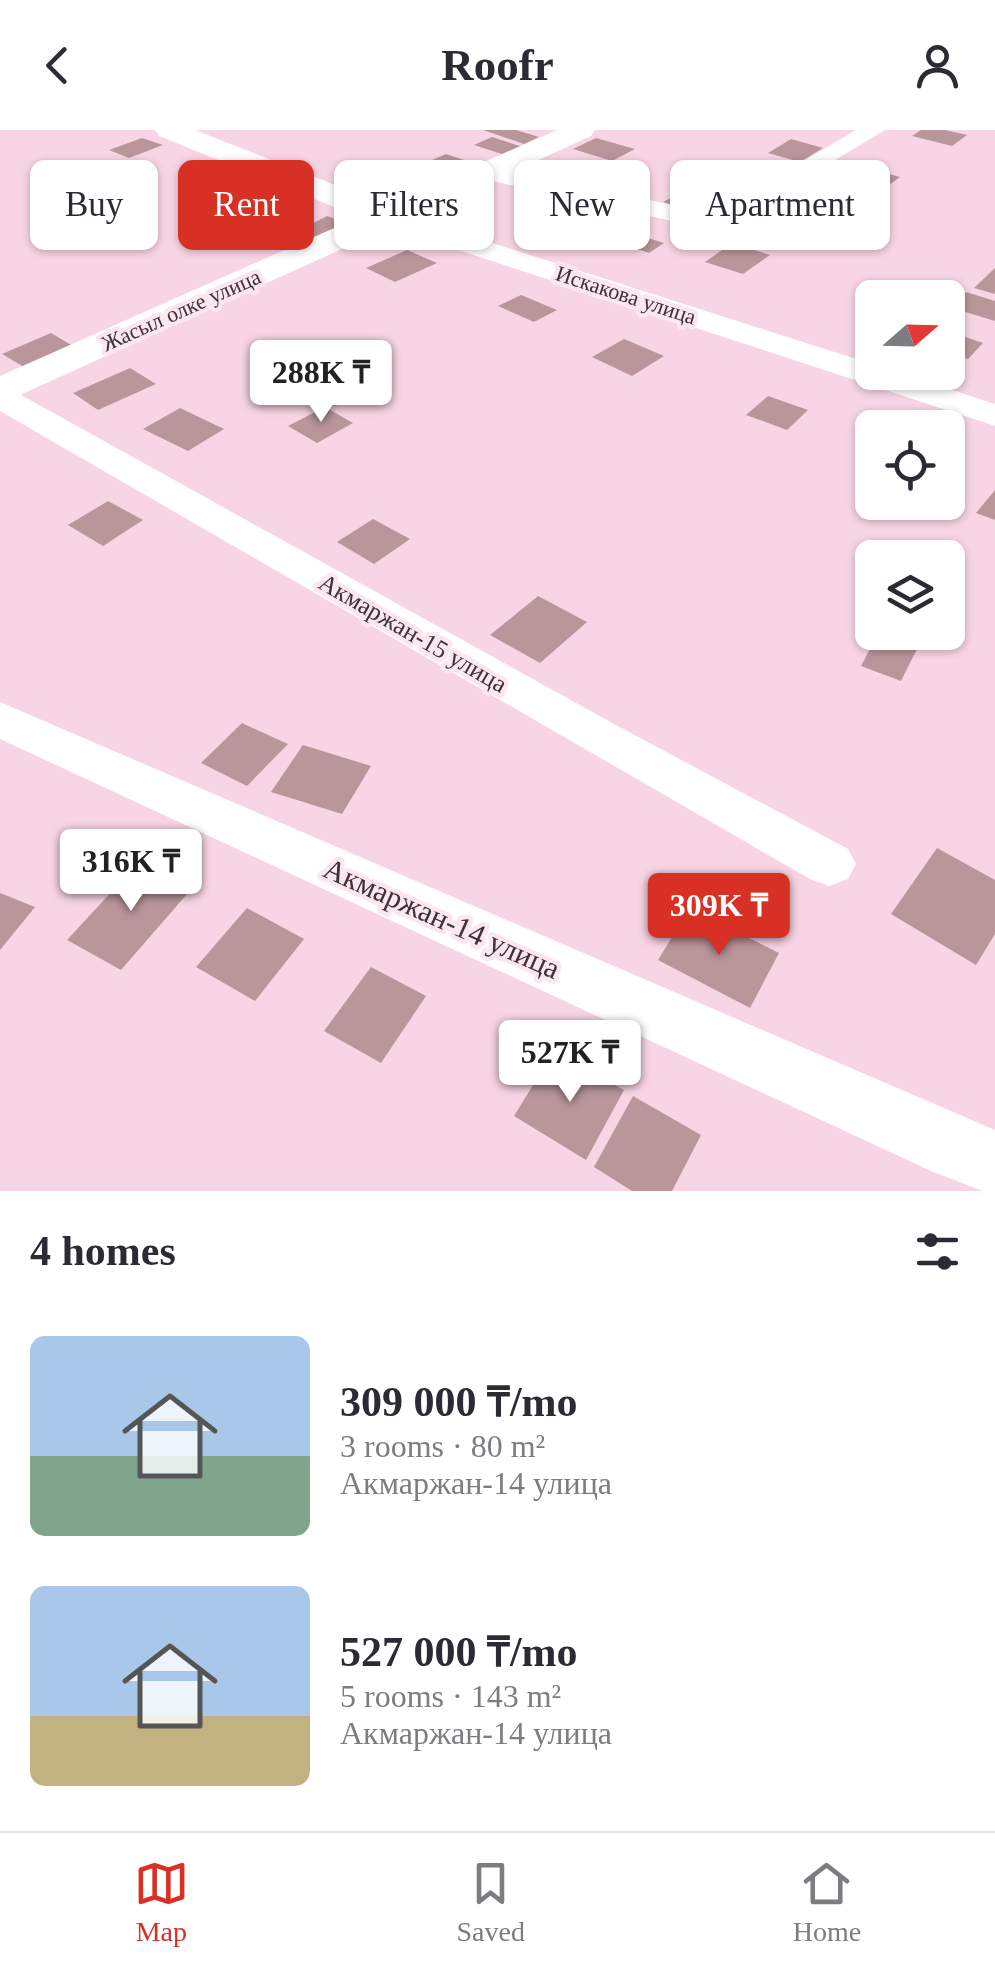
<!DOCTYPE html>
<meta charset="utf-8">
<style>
:root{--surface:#fff;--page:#f2f2f3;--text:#2b2b33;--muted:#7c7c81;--line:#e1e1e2;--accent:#d93025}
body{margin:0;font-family:Georgia,serif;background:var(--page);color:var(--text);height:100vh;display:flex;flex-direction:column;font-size:38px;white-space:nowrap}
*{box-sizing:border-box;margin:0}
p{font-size:32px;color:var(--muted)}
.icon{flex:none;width:55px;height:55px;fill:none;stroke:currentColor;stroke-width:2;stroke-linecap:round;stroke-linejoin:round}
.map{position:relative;height:1061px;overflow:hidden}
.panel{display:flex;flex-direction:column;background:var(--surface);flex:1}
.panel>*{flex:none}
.banner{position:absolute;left:30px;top:30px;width:935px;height:90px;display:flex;gap:20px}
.needle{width:65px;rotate:70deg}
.controls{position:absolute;left:855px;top:150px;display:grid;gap:20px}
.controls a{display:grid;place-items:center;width:110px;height:110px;border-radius:15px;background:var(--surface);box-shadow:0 2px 8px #0004;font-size:50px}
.price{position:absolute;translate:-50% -85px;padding:0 22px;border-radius:10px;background:#fff;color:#222;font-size:32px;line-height:65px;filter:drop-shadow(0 2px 5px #0008)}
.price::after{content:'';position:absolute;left:50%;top:60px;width:30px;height:22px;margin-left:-15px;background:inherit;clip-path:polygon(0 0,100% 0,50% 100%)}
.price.selected{background:var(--accent);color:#fff}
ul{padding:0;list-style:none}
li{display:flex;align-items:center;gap:30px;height:250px;padding:0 30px}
li span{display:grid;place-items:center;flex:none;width:280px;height:200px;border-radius:15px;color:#555}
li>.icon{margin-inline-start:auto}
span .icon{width:120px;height:120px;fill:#fffc;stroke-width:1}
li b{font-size:42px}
h2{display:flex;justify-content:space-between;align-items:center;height:120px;padding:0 30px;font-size:42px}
.pill{padding:0 35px;border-radius:15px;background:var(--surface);box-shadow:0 2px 8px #0004;font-size:35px;line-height:90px}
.pill.selected{background:var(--accent);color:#fff}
header{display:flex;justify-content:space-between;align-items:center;height:130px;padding:0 30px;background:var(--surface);font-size:45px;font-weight:700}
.dock{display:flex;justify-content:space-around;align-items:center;height:140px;border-top:2px solid var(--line);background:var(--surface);font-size:28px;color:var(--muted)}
.dock a{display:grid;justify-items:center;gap:5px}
.dock .selected{color:var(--accent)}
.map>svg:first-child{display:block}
.building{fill:#ba969b}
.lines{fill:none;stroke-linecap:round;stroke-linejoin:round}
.street{fill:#fff;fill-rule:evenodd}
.secondary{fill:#fff;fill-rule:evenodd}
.labels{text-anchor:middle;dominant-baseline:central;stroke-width:9;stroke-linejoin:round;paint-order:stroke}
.far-street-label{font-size:22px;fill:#3e3137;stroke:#fce6f0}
.street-label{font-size:25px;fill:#3e3137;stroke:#fce6f0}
.near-street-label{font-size:30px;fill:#3e3137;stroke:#fce6f0}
</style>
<header><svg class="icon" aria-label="back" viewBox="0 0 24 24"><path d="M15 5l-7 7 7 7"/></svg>Roofr<svg class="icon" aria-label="person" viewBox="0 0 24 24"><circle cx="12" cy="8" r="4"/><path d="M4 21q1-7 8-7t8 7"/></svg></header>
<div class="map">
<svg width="995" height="1061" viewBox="0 0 995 1061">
<rect width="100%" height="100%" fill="#f8d5e4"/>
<g class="building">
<path d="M483,0H516L539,7L524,14Z"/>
<path d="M921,0H945L967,5L952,16L912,6Z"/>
<path d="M492,7L523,17L505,25L474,15Z"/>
<path d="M142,8L163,15L129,28L109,20Z"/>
<path d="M596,8L635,19L612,31L573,19Z"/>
<path d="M791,9L823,18L800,32L768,23Z"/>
<path d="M446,24L485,37L462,47L423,34Z"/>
<path d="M859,36L900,47L886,57L845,46Z"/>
<path d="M717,45L761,57L738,71L694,58Z"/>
<path d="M227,48L246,55L219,66L200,58Z"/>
<path d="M254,59L278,68L252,79L228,70Z"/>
<path d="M676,65L723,79L711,87L663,72Z"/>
<path d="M806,71L850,84L829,99L784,86Z"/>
<path d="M327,86L351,94L320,110L296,102Z"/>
<path d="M623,100L664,113L649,123L607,109Z"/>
<path d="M732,113L770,125L743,144L705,132Z"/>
<path d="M407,120L437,133L395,152L366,138Z"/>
<path d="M995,138V164L974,158Z"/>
<path d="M966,162L995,171V191L949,177Z"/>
<path d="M521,165L557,180L534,192L498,176Z"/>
<path d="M948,201L983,213L968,229L948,222Z"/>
<path d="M51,203L78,219L29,240L2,224Z"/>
<path d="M624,209L664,226L632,246L592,227Z"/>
<path d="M130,238L156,254L98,280L73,263Z"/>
<path d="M768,266L808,280L787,300L746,285Z"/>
<path d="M325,277L353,293L317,313L288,296Z"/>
<path d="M180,278L224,299L188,321L143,299Z"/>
<path d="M995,360V390L976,383Z"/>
<path d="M108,371L143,390L103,416L68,395Z"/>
<path d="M373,389L410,409L374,434L337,412Z"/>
<path d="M538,466L587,492L540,533L490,505Z"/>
<path d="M879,502L919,515L901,551L861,536Z"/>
<path d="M242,593L288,614L247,656L201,633Z"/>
<path d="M303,615L371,636L342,684L271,662Z"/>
<path d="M937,718L995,750V804L976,835L891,784Z"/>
<path d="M141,730L194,756L121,840L67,810Z"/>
<path d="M0,763L35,777L0,820Z"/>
<path d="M247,778L304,809L255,871L196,837Z"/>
<path d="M690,778L779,823L750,878L658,830Z"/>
<path d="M371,837L426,866L381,933L324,901Z"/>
<path d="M554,921L624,960L586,1030L514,986Z"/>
<path d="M633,966L701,1005L672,1061H632L594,1037Z"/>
</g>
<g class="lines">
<g class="street">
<path d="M856,0H885L717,101L488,50L475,42L488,34L713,84Z"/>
<path d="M389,80L872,234V242H898L995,274V296L379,94L375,88L379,82Z"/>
<path d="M0,257L12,260L614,594L848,719L856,734L848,749L829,756L810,749L0,281Z"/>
<path d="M0,572L995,1000V1061H983L931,1041L0,609Z"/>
</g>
<path class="secondary" d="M155,0H195L386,75L557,0H595L591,6L0,274V246L359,87L159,6Z"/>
</g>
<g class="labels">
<g class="far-street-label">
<text transform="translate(626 165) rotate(18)">Искакова улица</text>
<text transform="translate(181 180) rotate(-24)">Жасыл олке улица</text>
</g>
<g class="street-label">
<text transform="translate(413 503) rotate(30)">Акмаржан-15 улица</text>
</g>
<g class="near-street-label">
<text transform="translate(442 788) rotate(24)">Акмаржан-14 улица</text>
</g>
</g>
</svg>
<div class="controls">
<a><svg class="needle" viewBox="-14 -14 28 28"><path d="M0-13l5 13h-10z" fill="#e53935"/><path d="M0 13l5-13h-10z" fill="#7c7c81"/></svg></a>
<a><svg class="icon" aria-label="locate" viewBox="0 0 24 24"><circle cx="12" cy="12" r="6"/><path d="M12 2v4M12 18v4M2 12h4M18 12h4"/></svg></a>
<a><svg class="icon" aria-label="layers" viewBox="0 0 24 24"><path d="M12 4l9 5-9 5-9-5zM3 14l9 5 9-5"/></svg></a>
</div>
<b class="price" style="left:321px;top:295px">288K ₸</b>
<b class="price" style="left:131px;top:784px">316K ₸</b>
<b class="price selected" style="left:719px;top:828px">309K ₸</b>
<b class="price" style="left:570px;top:975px">527K ₸</b>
<div class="banner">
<a class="pill">Buy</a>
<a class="pill selected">Rent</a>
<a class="pill">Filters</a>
<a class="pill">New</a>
<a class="pill">Apartment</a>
</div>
</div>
<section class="panel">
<h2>4 homes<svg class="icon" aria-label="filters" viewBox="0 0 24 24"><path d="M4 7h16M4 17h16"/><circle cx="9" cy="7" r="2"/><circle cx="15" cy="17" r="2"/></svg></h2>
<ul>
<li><span style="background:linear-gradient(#a9c7e8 60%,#7fa58c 0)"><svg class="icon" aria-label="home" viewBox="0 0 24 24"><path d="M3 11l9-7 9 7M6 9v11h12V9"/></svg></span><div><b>309 000 ₸/mo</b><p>3 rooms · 80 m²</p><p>Акмаржан-14 улица</p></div></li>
<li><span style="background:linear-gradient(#a9c7e8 65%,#c2b280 0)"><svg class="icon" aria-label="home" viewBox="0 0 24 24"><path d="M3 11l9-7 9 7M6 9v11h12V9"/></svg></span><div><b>527 000 ₸/mo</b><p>5 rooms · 143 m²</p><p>Акмаржан-14 улица</p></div></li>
</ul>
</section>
<nav class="dock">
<a class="selected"><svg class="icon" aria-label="map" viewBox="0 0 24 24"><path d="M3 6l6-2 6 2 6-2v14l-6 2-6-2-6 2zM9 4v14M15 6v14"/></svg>Map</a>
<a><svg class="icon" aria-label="saved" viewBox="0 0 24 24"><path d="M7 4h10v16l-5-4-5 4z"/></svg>Saved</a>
<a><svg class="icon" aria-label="home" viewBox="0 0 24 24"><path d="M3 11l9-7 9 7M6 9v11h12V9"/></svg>Home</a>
</nav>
